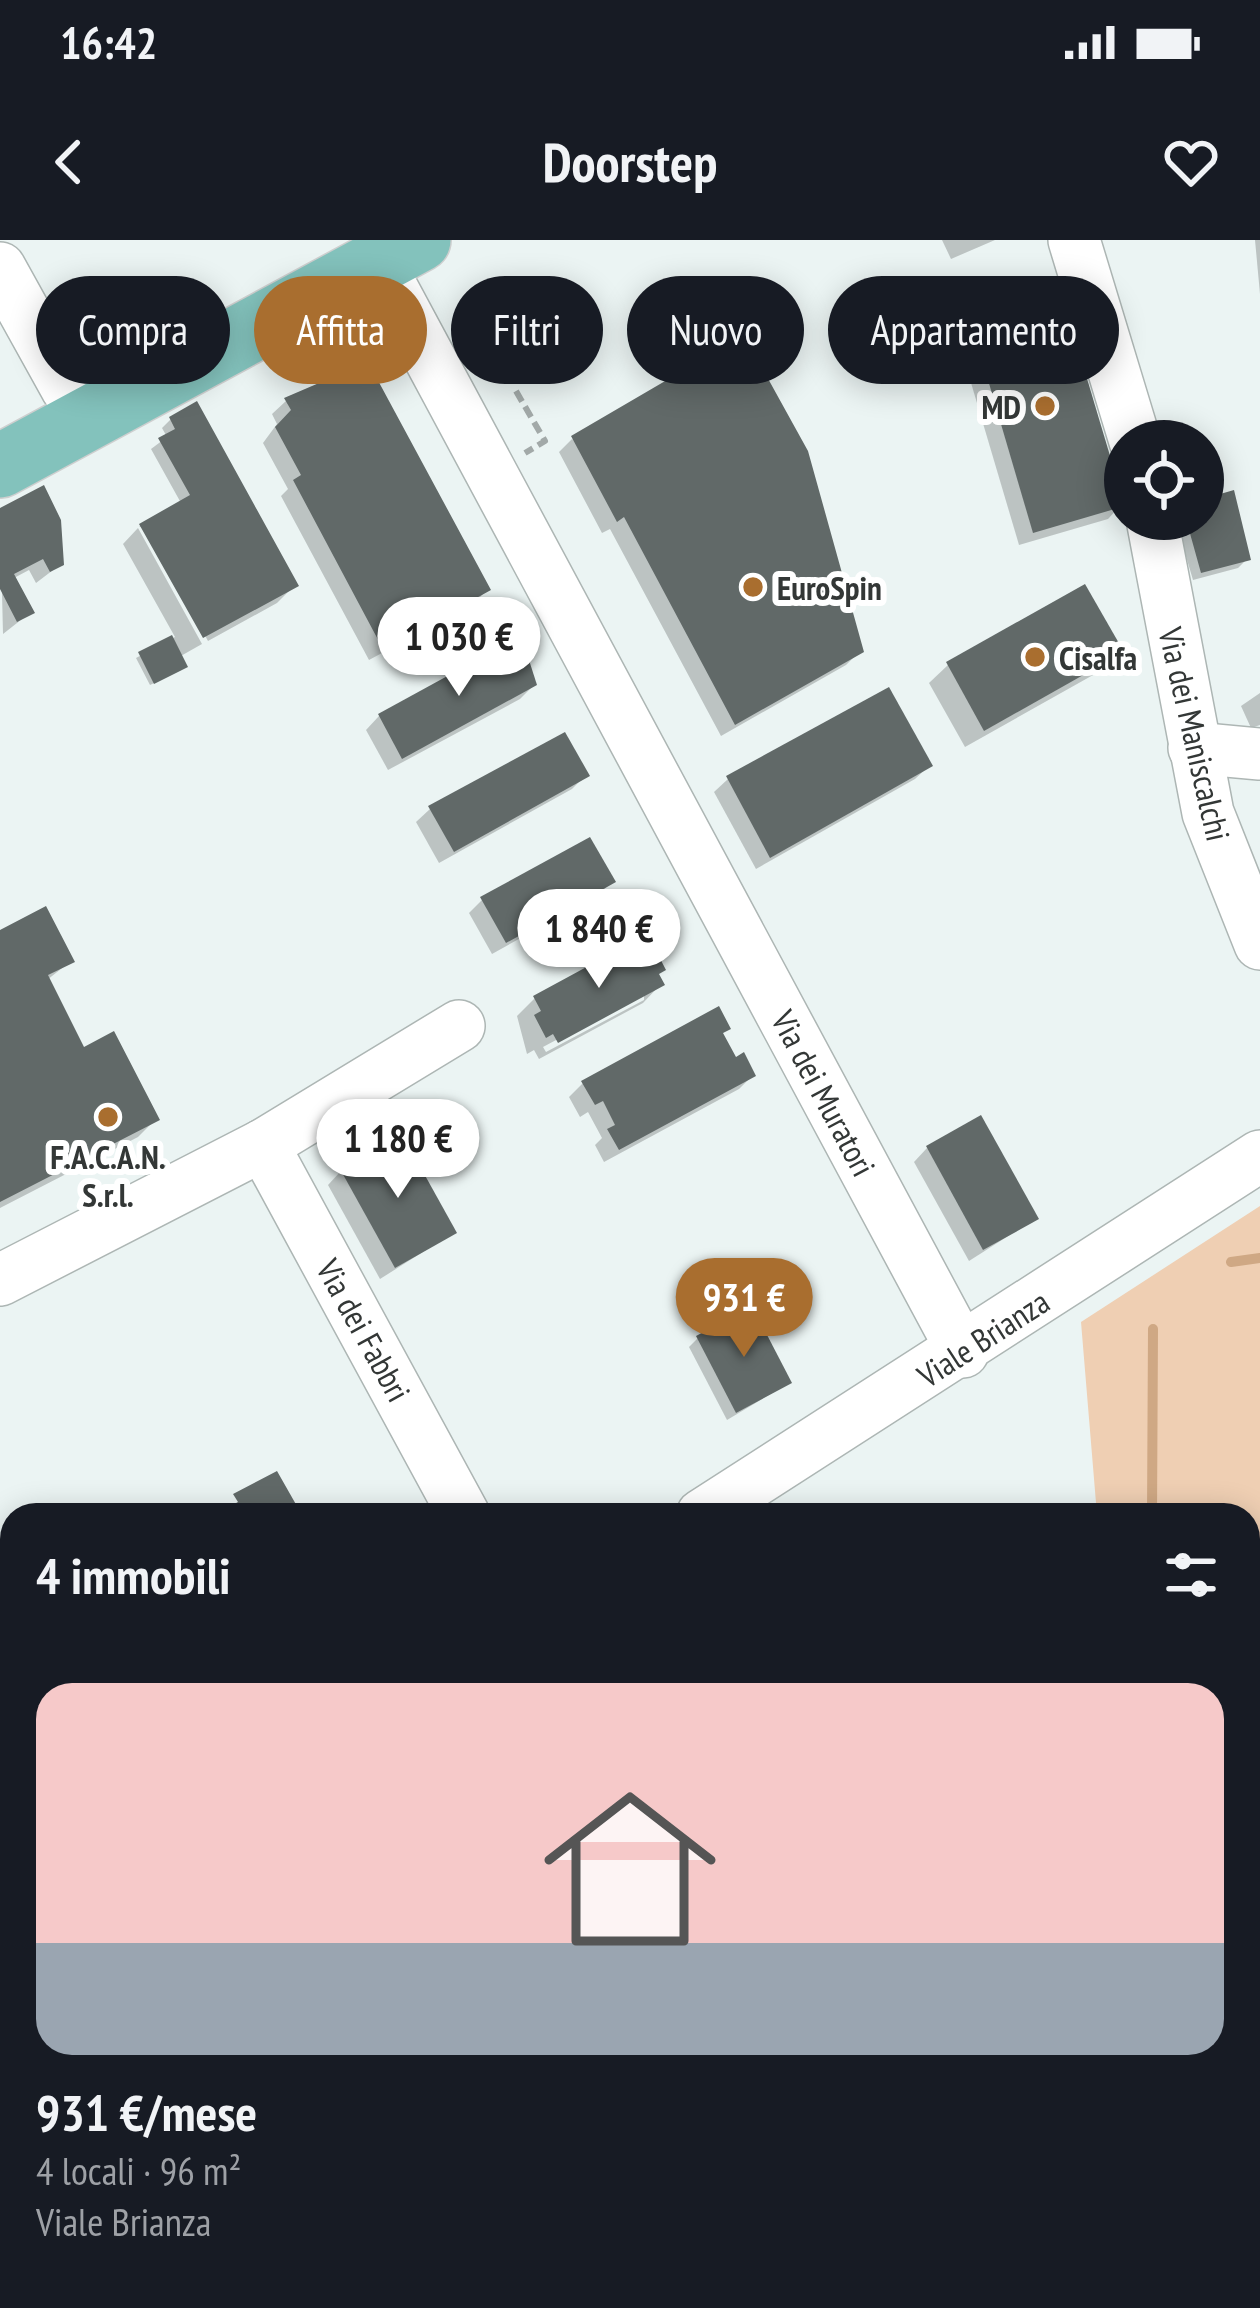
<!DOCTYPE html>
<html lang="it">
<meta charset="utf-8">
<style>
:root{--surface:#171b24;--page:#20242c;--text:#f1f3f6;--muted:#9ea1a6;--accent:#a96e2f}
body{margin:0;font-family:"PT Sans Narrow",sans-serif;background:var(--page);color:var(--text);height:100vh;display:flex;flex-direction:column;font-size:45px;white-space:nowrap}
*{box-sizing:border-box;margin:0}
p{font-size:39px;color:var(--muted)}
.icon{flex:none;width:66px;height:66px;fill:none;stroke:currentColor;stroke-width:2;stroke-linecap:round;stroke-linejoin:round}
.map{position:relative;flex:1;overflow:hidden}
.details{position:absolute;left:0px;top:1263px;width:1260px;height:807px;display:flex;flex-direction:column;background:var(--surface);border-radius:36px 36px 0 0;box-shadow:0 6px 30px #0003}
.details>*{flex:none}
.guide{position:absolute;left:36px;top:36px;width:1188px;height:108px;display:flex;gap:24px}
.fabs{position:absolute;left:1104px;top:180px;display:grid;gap:24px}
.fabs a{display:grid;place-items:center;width:120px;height:120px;border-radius:50%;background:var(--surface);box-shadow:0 6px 30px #0003;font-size:60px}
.price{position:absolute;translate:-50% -102px;padding:0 27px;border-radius:42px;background:#fff;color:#222;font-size:39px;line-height:78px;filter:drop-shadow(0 3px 6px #0008)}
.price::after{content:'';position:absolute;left:50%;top:72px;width:36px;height:27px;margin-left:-18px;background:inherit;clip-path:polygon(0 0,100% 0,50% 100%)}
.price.selected{background:var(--accent);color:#fff}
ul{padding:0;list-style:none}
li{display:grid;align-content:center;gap:24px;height:636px;padding:0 36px}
li span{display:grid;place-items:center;height:372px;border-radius:36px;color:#555}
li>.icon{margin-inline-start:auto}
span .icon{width:216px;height:216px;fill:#fffc;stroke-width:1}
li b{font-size:51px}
h2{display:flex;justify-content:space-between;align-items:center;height:144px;padding:0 36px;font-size:51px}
.chip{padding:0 42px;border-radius:54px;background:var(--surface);box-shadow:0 6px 30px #0003;font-size:42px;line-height:108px}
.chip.selected{background:var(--accent);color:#fff}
.status{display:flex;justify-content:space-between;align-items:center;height:84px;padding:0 60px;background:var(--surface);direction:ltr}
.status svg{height:33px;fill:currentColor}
header{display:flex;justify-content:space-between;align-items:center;height:156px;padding:0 36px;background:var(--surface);font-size:54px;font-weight:600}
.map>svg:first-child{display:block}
.green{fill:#efcfb3}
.shadow{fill:#0003;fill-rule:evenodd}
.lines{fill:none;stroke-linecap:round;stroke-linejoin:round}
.stream{stroke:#cfa884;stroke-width:10}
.building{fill:#616968}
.minor-casing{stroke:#adb6b4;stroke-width:54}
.major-casing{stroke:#cecfcf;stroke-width:66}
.path{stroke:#a2a9a8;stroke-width:6;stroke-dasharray:12 6;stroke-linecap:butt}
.minor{stroke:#fff;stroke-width:51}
.major{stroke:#83c2bc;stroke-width:63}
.poi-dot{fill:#a96e2f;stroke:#fff;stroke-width:4.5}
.labels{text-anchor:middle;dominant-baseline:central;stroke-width:12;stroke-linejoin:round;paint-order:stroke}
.poi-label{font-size:33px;font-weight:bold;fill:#333736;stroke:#fff;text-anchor:start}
.street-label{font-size:33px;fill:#333736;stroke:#fff}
</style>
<div class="status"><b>16:42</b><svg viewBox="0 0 49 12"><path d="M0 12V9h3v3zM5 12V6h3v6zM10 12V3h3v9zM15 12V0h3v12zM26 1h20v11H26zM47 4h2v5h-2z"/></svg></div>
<header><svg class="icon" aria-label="back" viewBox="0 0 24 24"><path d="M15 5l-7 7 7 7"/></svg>Doorstep<svg class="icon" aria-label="heart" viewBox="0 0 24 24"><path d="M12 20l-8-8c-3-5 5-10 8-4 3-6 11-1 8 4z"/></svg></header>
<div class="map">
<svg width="1260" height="2068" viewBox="0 0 1260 2068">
<rect width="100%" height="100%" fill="#ebf4f3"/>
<path class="green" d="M1260,966V2014L1248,1967V1275H1097L1081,1082Z"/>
<g class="shadow">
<path d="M942,0H995L951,19Z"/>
<path d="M1255,0H1260V54Z"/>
<path d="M967,68L1121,265L1108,279L1019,305L953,82Z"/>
<path d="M286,161L487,350L473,364L369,420L281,256L288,249L263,203L277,184L272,174Z"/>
<path d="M171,179L295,345L277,363L208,401L145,287H139L181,263L151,209L167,197L162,188Z"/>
<path d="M572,199L860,411L846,425L721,496L610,289L602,293L559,212Z"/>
<path d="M1203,262L1247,319L1238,328L1193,340L1175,279H1203Z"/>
<path d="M0,272L61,324L36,343L29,330L14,338L31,372L3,394Z"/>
<path d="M138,288L202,404L179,417L181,430L150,445L136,418L175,397L123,304Z"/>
<path d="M1120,412L1102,430L965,507L929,443L948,425Z"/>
<path d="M534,445L520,459L388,530L366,490L379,476Z"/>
<path d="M1260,453V485L1251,488L1241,466Z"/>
<path d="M929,526L915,539L756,629L714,552L728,539Z"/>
<path d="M586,535L572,549L439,623L416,582L430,569Z"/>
<path d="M612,642L598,655L492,714L469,673L482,660Z"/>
<path d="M0,693L71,721L47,740L82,811L156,879L138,897L0,968Z"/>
<path d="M656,735L661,744L643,763L539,819L534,810L527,814L517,776L535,758ZM644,753V760L546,812L543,807Z"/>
<path d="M727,789L721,795L735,821L753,835L739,849L604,922L595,905L602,898L588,872L580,877L569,857L583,843Z"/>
<path d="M927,908L1035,979L969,1021L914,922Z"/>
<path d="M341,931L453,993L380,1039L328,945Z"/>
<path d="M698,1098L789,1143L727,1180L689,1107Z"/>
<path d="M473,2058H717L716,2068H519V2063Z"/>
<path d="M794,2058H1109L1178,2068H793Z"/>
</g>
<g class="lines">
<g class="stream">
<path d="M1231,1022L1260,1018"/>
<path d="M1152,1275L1153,1089"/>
<path d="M1248,1724L1260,1772"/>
</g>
</g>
<g class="building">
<path d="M1057,38L1125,266L1033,293L966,65Z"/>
<path d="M744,95L808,211L864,412L735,485L624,277L617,282L571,196Z"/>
<path d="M368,122L491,350L383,409L293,240L301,235L275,187L291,170L284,158Z"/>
<path d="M197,161L299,346L203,398L139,284L190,255L158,198L175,189L169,177Z"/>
<path d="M44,245L61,280L64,325L50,332L43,319L14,334L35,373L17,382L0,349V268Z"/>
<path d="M1234,250L1251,320L1201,333L1186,279H1203V259Z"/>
<path d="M1085,344L1124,412L984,491L946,422Z"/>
<path d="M172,395L188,427L154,444L138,412Z"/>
<path d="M513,400L528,417L537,445L402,519L378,474Z"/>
<path d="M889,447L933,526L770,618L726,536Z"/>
<path d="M565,492L590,536L454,612L428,566Z"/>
<path d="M590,597L616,642L506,703L480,657Z"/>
<path d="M46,666L75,722L48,735L84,807L114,791L160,880L0,962V690Z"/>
<path d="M640,698L647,711L654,707L666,730L659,734L665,745L558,803L553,794L546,798L534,775L541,771L533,756Z"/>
<path d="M719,766L731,789L723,793L736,817L744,812L756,836L619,910L607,889L615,885L603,861L595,865L581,841Z"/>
<path d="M981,875L1039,979L983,1010L926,906Z"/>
<path d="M402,894L457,993L395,1028L340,929Z"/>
<path d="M752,1066L792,1143L736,1173L696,1096Z"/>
<path d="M277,1231L302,1275H214L238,1262L233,1254Z"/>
<path d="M573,2058H720L719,2068H637Z"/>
<path d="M809,2058H1138L1182,2062L1181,2068H808Z"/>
</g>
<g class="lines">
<defs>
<g id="minor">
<path d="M1074,0L1135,201"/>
<path d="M378,22L963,1112"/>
<path d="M0,28L67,149"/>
<path d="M1152,279L1208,573L1260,704"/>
<path d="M1194,508L1260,514"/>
<path d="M263,905L464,1275"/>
<path d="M0,1040L263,905L459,786"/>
<path d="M702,1275L1260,916"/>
<path d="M0,1674L12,1671"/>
<path d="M164,2066L183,2068"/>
<path d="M314,2068L315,2058"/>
</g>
<path id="major" d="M0,226L419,0"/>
</defs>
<use href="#minor" class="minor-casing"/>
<use href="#major" class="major-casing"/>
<g class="path">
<path d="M516,151L545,201L525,213"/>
<path d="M770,2068L771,2058"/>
</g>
<use href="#minor" class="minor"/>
<use href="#major" class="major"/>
</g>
<g class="poi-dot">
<circle cx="1045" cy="166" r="12"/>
<circle cx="753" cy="347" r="12"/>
<circle cx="1035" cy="417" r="12"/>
<circle cx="108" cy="877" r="12"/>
</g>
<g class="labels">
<g class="poi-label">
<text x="1021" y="166" text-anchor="end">MD</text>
<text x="777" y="347">EuroSpin</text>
<text x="1059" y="417">Cisalfa</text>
<text x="108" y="916" text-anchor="middle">F.A.C.A.N.<tspan x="108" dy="38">S.r.l.</tspan></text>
</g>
<g class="street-label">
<text transform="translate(1195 494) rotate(77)">Via dei Maniscalchi</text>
<text transform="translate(824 853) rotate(62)">Via dei Muratori</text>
<text transform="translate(364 1090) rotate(61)">Via dei Fabbri</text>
<text transform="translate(983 1098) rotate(-33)">Viale Brianza</text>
</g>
</g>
</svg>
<div class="fabs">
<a><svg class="icon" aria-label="locate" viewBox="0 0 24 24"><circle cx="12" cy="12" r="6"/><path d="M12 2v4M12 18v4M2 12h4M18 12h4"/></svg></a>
</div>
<b class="price" style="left:459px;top:459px">1 030 €</b>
<b class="price" style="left:599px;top:751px">1 840 €</b>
<b class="price" style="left:398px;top:961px">1 180 €</b>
<b class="price selected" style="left:744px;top:1120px">931 €</b>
<div class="guide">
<a class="chip">Compra</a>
<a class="chip selected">Affitta</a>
<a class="chip">Filtri</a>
<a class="chip">Nuovo</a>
<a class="chip">Appartamento</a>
</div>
<section class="details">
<h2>4 immobili<svg class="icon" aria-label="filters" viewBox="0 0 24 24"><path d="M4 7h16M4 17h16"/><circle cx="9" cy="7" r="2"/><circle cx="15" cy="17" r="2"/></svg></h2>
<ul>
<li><span style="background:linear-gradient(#f6c9c9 70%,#9aa5b1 0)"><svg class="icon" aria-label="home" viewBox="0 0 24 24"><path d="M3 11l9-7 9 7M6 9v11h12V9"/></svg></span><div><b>931 €/mese</b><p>4 locali · 96 m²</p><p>Viale Brianza</p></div></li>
</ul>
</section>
</div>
